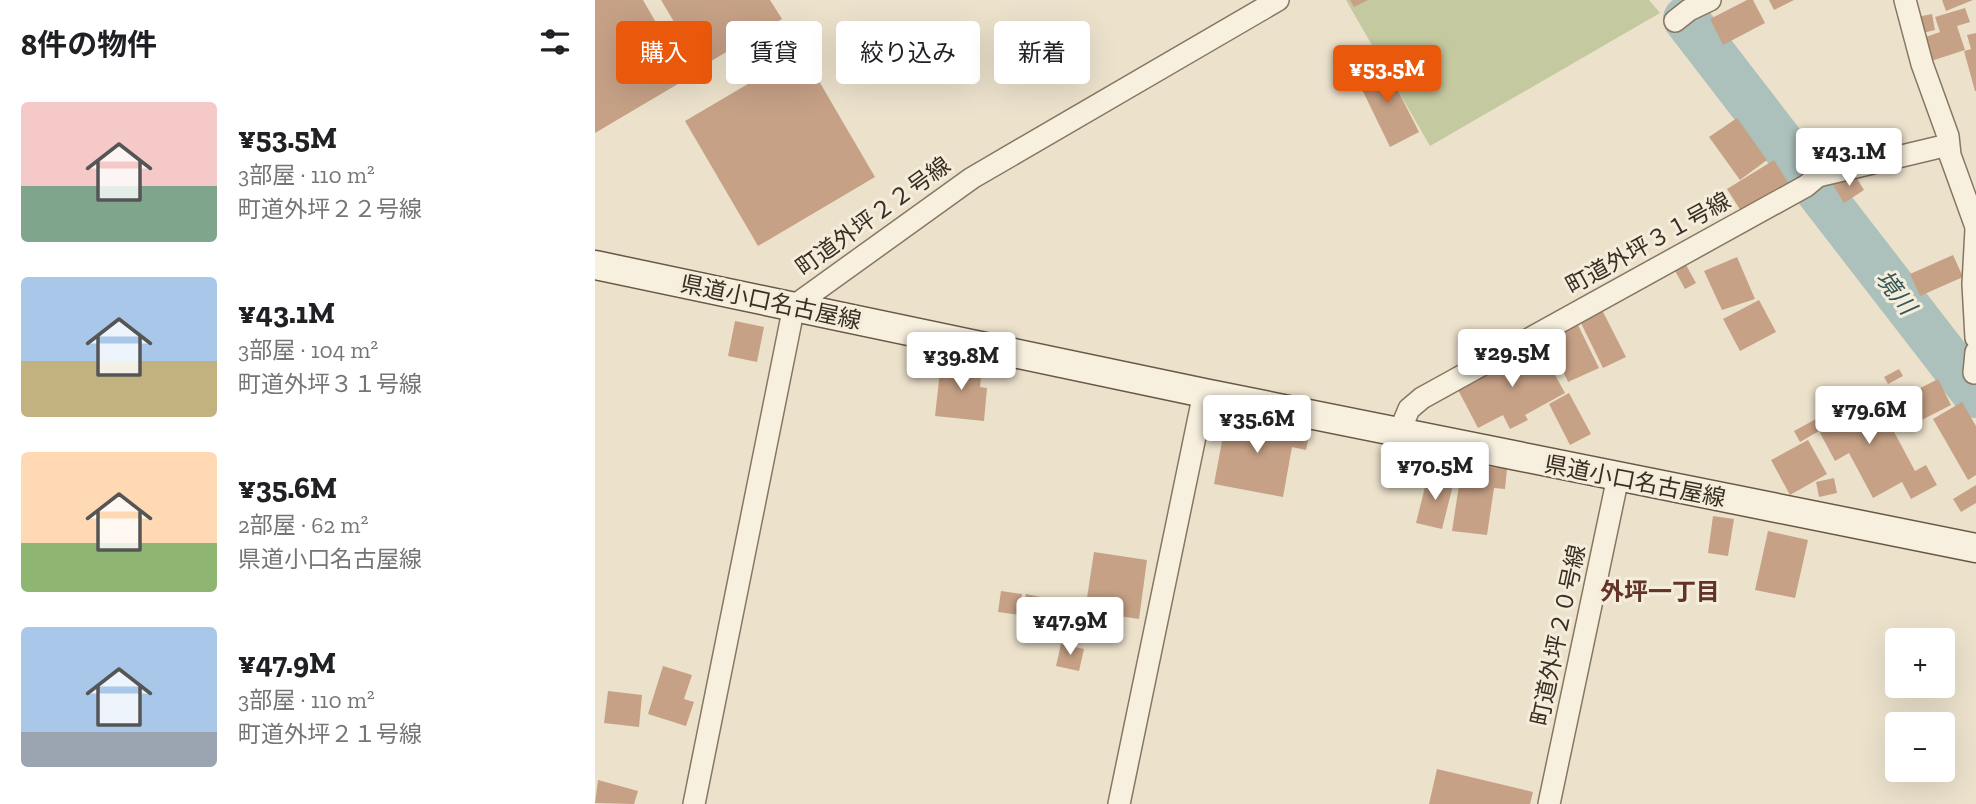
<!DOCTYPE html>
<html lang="ja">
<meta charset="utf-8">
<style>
:root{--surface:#fff;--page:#f2f2f2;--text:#202124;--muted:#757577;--accent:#ea580c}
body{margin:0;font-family:"Zilla Slab","Noto Sans JP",serif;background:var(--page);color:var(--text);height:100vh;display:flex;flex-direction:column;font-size:26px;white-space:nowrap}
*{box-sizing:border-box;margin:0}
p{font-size:23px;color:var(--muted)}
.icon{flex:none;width:38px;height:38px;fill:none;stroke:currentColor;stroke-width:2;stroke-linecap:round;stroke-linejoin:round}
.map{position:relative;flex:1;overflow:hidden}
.panel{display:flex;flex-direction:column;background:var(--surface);width:595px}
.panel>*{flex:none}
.hud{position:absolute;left:21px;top:21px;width:665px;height:63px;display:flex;gap:14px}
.tools{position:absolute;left:1290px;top:628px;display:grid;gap:14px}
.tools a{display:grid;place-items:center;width:70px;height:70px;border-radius:7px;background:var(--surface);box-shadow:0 7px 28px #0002;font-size:35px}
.price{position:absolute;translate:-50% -60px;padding:0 16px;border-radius:7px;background:#fff;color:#222;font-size:23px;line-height:46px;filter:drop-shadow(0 2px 4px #0008)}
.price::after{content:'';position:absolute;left:50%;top:42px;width:21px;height:16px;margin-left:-10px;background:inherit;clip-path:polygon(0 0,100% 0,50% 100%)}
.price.current{background:var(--accent);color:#fff}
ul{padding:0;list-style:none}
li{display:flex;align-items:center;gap:21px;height:175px;padding:0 21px}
li span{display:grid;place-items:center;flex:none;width:196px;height:140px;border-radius:7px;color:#555}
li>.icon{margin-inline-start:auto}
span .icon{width:84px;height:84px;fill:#fffc;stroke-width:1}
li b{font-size:30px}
h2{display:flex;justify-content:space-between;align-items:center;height:84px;padding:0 21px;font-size:30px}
.chip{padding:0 24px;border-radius:7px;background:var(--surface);box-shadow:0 7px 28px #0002;font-size:24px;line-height:63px}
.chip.current{background:var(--accent);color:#fff}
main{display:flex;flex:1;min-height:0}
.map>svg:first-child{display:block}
.green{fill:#c4c9a0}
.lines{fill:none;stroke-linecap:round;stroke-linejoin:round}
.river{stroke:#acc1bb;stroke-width:46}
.building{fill:#c6a186}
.minor-casing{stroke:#887661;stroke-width:24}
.secondary-casing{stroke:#6a5744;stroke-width:31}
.minor{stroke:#f7f0df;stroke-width:21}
.secondary{stroke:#f7f0df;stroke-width:28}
.labels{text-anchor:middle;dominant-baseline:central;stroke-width:6;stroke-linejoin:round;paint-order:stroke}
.street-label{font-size:23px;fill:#3a2e23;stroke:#f4eddb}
.water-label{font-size:24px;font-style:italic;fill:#345856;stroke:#f4eddb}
.neighbourhood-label{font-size:24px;font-weight:bold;fill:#623326;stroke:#f4eddb}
</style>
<main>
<section class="panel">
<h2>8件の物件<svg class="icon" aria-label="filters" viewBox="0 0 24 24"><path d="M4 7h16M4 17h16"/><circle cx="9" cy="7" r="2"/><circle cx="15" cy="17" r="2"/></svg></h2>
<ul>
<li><span style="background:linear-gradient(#f6c9c9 60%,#7fa58c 0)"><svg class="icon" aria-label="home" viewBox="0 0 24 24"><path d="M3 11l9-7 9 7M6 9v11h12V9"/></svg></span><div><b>¥53.5M</b><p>3部屋 · 110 m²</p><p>町道外坪２２号線</p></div></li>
<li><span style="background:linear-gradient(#a9c7e8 60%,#c2b280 0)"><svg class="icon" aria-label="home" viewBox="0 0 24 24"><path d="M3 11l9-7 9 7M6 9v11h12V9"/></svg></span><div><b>¥43.1M</b><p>3部屋 · 104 m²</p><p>町道外坪３１号線</p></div></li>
<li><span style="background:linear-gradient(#ffd9b3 65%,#8fb573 0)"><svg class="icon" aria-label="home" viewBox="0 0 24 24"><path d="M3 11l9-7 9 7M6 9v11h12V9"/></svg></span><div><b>¥35.6M</b><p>2部屋 · 62 m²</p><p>県道小口名古屋線</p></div></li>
<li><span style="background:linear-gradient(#a9c7e8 75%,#9aa5b1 0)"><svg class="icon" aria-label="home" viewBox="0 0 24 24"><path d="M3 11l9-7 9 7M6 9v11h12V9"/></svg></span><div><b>¥47.9M</b><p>3部屋 · 110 m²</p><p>町道外坪２１号線</p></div></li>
</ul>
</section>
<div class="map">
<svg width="1381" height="804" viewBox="0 0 1381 804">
<rect width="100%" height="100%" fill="#ece2cc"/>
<path class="green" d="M751,0H1054L1065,13L835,146Z"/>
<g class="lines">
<g class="river">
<path d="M1091,19L1212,176"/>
<path d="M1221,188L1381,395"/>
</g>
</g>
<g class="building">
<path d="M0,0H48L93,78L0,133Z"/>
<path d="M66,0H175L187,19L106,67Z"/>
<path d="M755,0H773L759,7Z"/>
<path d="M1152,0H1158L1170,23L1128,45L1115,19Z"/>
<path d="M1174,0H1199L1179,10Z"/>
<path d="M1347,0H1378L1351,11Z"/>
<path d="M1370,8L1375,22L1362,26L1370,50L1330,63L1322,40L1345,32L1340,17Z"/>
<path d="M1337,14L1340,30L1320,35L1317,18Z"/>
<path d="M1381,33V91H1380L1369,51L1376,49L1372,35Z"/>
<path d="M207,52L280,177L163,246L90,121Z"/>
<path d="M789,63L824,132L795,147L761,77Z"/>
<path d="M1142,118L1172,160L1145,180L1114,137Z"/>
<path d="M1179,160L1193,182L1146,211L1132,189Z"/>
<path d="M1258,172L1269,190L1249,203L1238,185Z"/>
<path d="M1358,255L1368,277L1325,296L1315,274Z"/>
<path d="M1142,257L1160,299L1127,310L1109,271Z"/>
<path d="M1090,263L1101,283L1090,289L1079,269Z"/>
<path d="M1164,300L1181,332L1145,351L1128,319Z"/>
<path d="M1004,304L1031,357L1008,368L982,315Z"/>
<path d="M140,321L169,327L162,362L133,356Z"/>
<path d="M982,323L1004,368L973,382L952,337Z"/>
<path d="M943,344L970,393L930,415L933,420L915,429L908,415L883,428L862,388Z"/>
<path d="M346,362L387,366L385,387L392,388L389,421L340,416Z"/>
<path d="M1304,369L1308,376L1293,384L1289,377Z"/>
<path d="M1343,379L1356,405L1313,427L1300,401Z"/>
<path d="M1276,389L1320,471L1331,465L1342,485L1316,499L1307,482L1278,498L1254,453L1240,461L1224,431L1205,442L1199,431Z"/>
<path d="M974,393L996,434L975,445L954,404Z"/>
<path d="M1367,402L1381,426V475L1373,480L1338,419Z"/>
<path d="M632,415L715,431L711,450L697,447L688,497L619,484Z"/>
<path d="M1213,440L1232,474L1195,495L1176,460Z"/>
<path d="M888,466L912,469L910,489L899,488L892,535L857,531L864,485L885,488Z"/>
<path d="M833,475L859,481L847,529L821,523Z"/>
<path d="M1239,478L1242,493L1224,497L1221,482Z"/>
<path d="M1381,485V503L1366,512L1358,499Z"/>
<path d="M1118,516L1139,519L1133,556L1113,553Z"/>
<path d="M1173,531L1213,540L1200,598L1160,590Z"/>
<path d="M499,552L552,560L544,619L490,611Z"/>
<path d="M406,591L427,594L424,615L403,612Z"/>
<path d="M431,594L455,599L450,621L427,616Z"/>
<path d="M466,644L489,649L484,671L461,666Z"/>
<path d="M68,666L97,675L89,699L99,702L91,726L53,714Z"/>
<path d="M13,691L47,695L44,727L9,723Z"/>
<path d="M842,769L938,792L935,804H834Z"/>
<path d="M3,780L43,791L39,804L0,803Z"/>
</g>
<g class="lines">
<defs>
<g id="minor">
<path d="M1310,0L1327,64L1353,136L1355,155L1381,227"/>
<path d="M1080,21L1094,10L1115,0"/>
<path d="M1381,229L1378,284L1381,338"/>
<path d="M1379,373L1381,352"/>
<path d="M804,433L814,409L827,398L1211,186L1223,176L1353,145"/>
<path d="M99,804L199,306L377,178L683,0"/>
<path d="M524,804L609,393"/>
<path d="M954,804L1023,477"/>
</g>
<path id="secondary" d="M0,265L609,393L1381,548"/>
</defs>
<use href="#minor" class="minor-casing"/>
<use href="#secondary" class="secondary-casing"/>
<use href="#minor" class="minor"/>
<use href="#secondary" class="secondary"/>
</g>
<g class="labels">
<g class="street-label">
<text transform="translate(278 216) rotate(-36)">町道外坪２２号線</text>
<text transform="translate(1053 243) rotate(-29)">町道外坪３１号線</text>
<text transform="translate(176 302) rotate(12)">県道小口名古屋線</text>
<text transform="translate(1040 481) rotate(11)">県道小口名古屋線</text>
<text transform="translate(963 635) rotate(-78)">町道外坪２０号線</text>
</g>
<g class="water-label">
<text transform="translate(1301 292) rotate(52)">境川</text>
</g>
<g class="neighbourhood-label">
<text x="1065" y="591">外坪一丁目</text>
</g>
</g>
</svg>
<div class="tools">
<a>+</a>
<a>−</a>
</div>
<b class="price current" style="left:792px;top:105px">¥53.5M</b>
<b class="price" style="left:1254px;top:188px">¥43.1M</b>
<b class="price" style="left:917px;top:389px">¥29.5M</b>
<b class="price" style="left:366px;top:392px">¥39.8M</b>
<b class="price" style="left:1274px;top:446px">¥79.6M</b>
<b class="price" style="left:662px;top:455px">¥35.6M</b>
<b class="price" style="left:840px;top:502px">¥70.5M</b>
<b class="price" style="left:475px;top:657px">¥47.9M</b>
<div class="hud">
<a class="chip current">購入</a>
<a class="chip">賃貸</a>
<a class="chip">絞り込み</a>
<a class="chip">新着</a>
</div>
</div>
</main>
